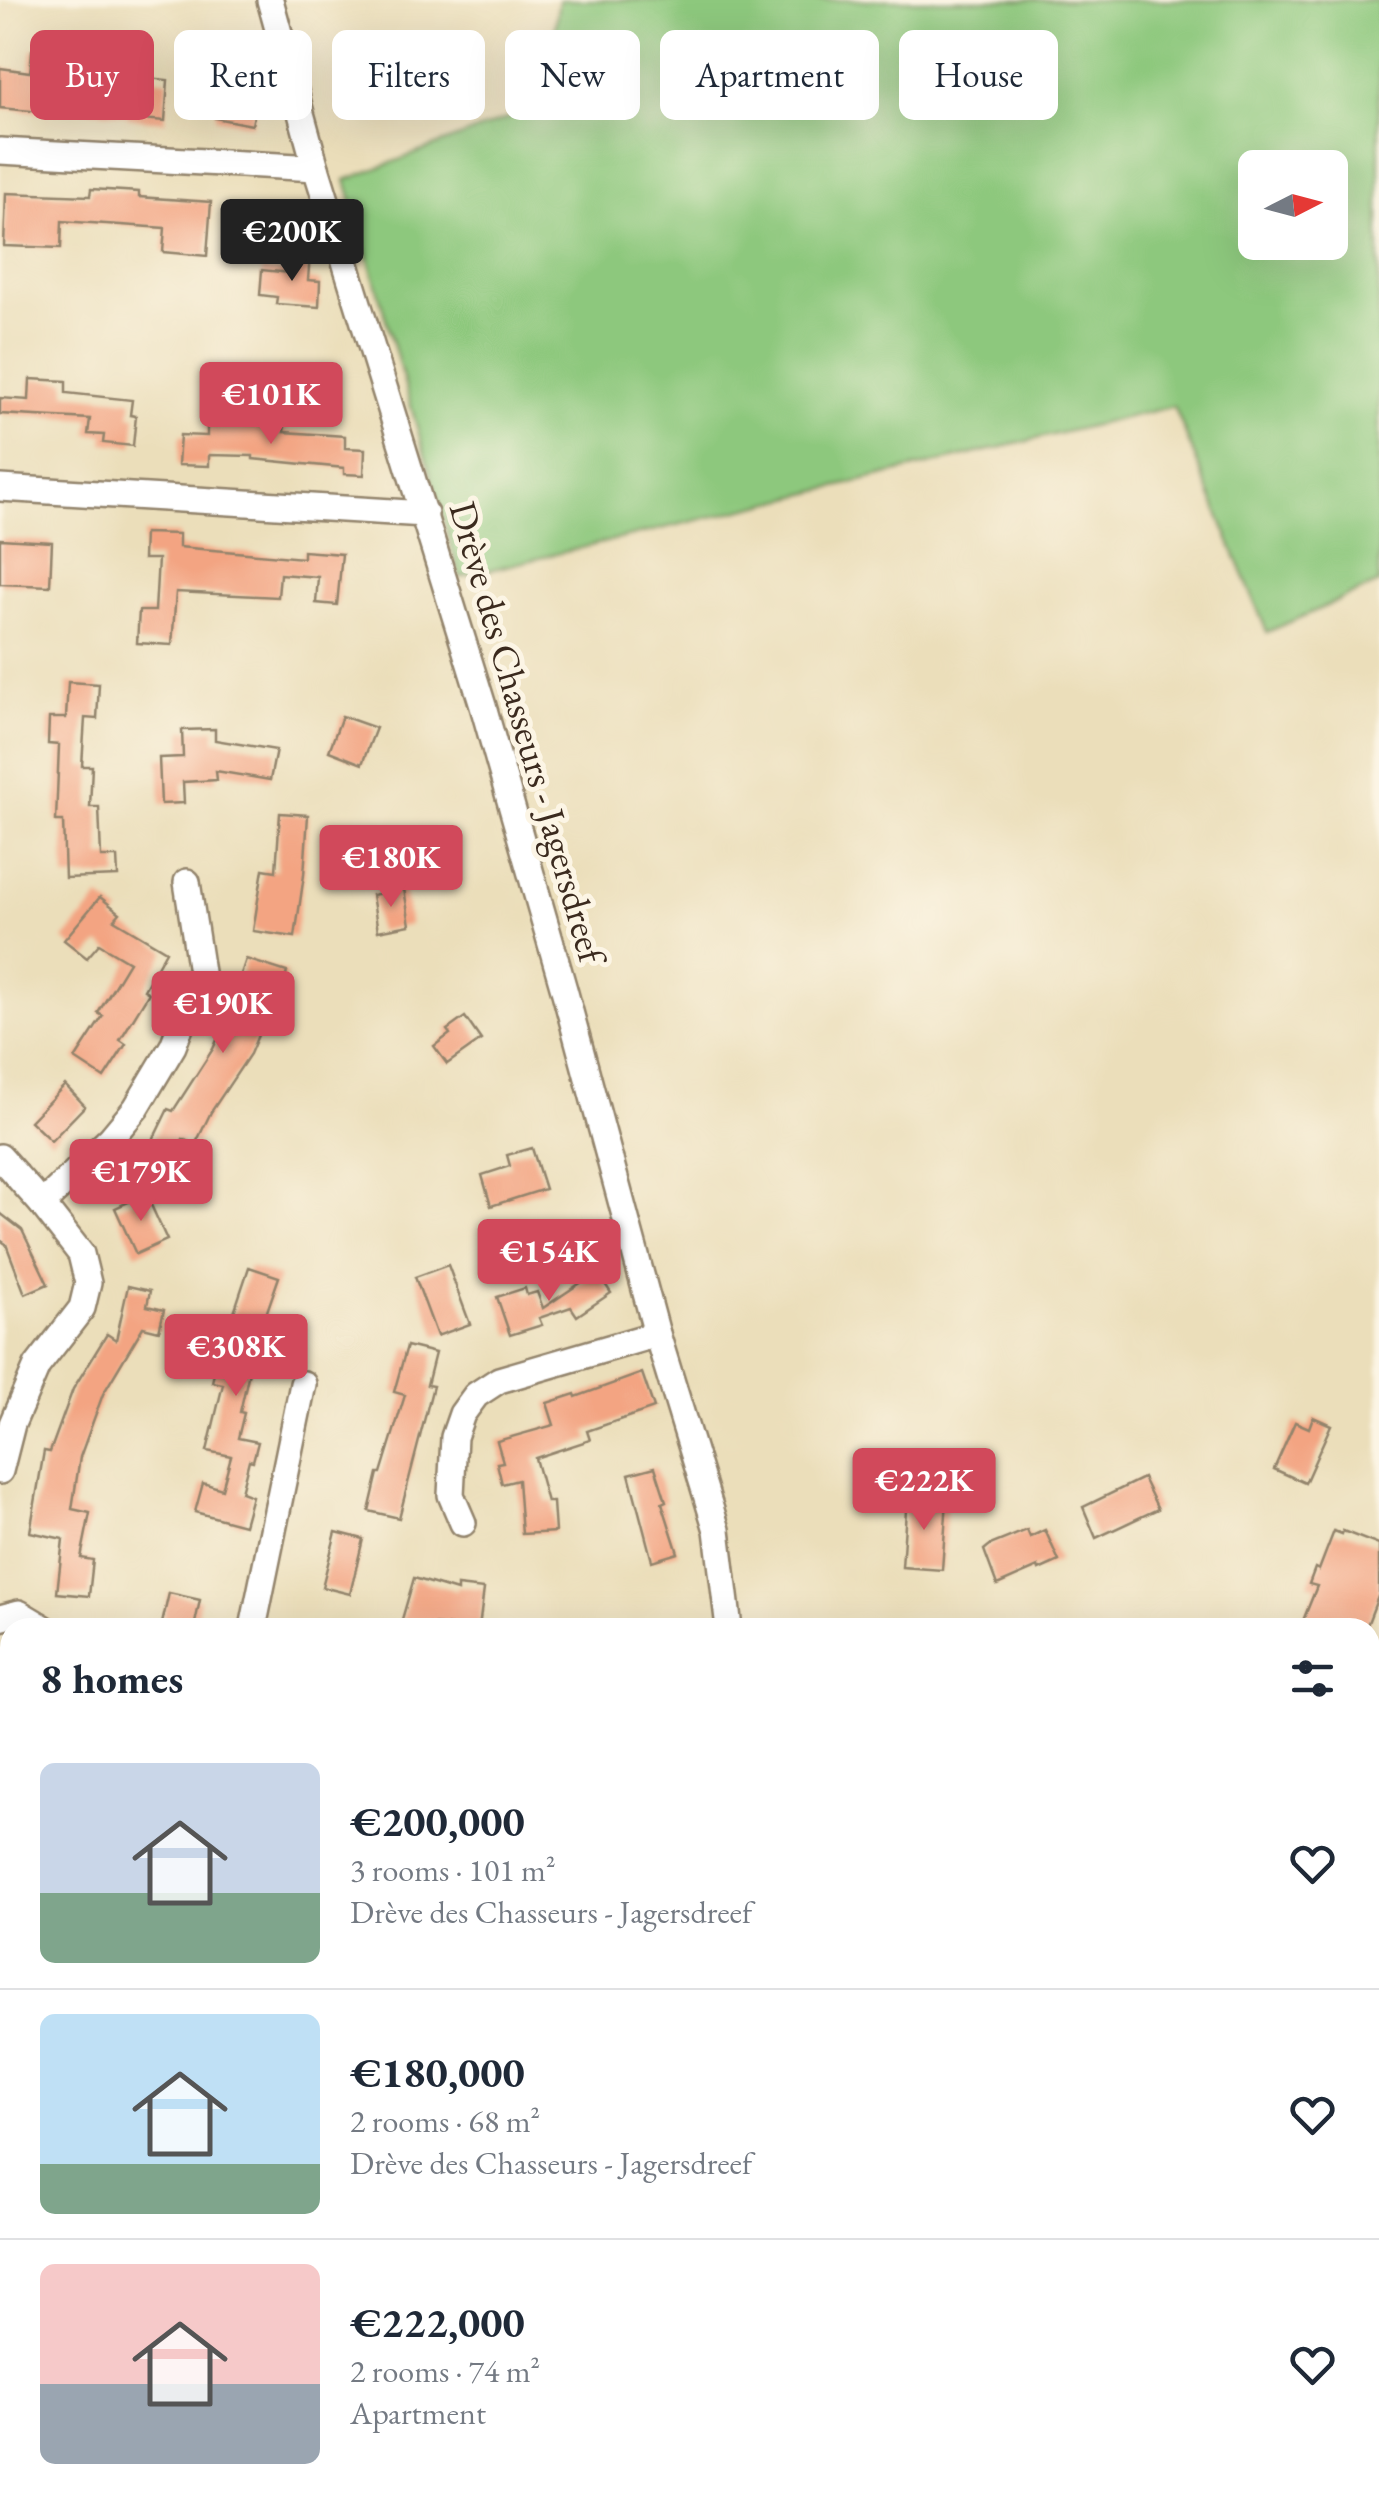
<!DOCTYPE html>
<meta charset="utf-8">
<style>
:root{--surface:#fff;--page:#f6f6f7;--text:#1f2937;--muted:#747a83;--line:#e0e1e3;--accent:#d1495b}
body{margin:0;font-family:"EB Garamond",serif;background:var(--page);color:var(--text);height:100vh;display:flex;flex-direction:column;font-size:38px;white-space:nowrap}
*{box-sizing:border-box;margin:0}
p{font-size:32px;color:var(--muted)}
.icon{flex:none;width:55px;height:55px;fill:none;stroke:currentColor;stroke-width:2;stroke-linecap:round;stroke-linejoin:round}
.map{position:relative;flex:1;overflow:hidden}
.sheet{position:absolute;left:0px;top:1618px;width:1380px;height:892px;display:flex;flex-direction:column;background:var(--surface);border-radius:30px 30px 0 0;box-shadow:0 10px 40px #0002}
.sheet>*{flex:none}
.hud{position:absolute;left:30px;top:30px;width:1320px;height:90px;display:flex;gap:20px}
.needle{width:65px;rotate:84deg}
.fabs{position:absolute;left:1238px;top:150px;display:grid;gap:20px}
.fabs a{display:grid;place-items:center;width:110px;height:110px;border-radius:15px;background:var(--surface);box-shadow:0 10px 40px #0002;font-size:50px}
.price{position:absolute;translate:-50% -85px;padding:0 22px;border-radius:10px;background:var(--accent);color:#fff;font-size:32px;line-height:65px;filter:drop-shadow(0 2px 5px #0008)}
.price::after{content:'';position:absolute;left:50%;top:60px;width:30px;height:22px;margin-left:-15px;background:inherit;clip-path:polygon(0 0,100% 0,50% 100%)}
.price.active{background:#222;color:#fff}
ul{padding:0;list-style:none}
li{display:flex;align-items:center;gap:30px;height:250px;padding:0 40px}
li+li{border-top:2px solid var(--line)}
li span{display:grid;place-items:center;flex:none;width:280px;height:200px;border-radius:15px;color:#555}
li>.icon{margin-inline-start:auto}
span .icon{width:120px;height:120px;fill:#fffc;stroke-width:1}
li b{font-size:42px}
h2{display:flex;justify-content:space-between;align-items:center;height:120px;padding:0 40px;font-size:42px}
.tag{padding:0 35px;border-radius:15px;background:var(--surface);box-shadow:0 10px 40px #0002;font-size:35px;line-height:90px}
.tag.active{background:var(--accent);color:#fff}
.map>svg:first-child{display:block}
.green{fill:#8dc87d;stroke:#64794e;stroke-width:2.5;fill-rule:evenodd}
.building{fill:#f3a482}
.lines{fill:none;stroke-linecap:round;stroke-linejoin:round}
.minor-casing{stroke:#93846c;stroke-width:30}
.minor{stroke:#fff;stroke-width:25}
.labels{text-anchor:middle;dominant-baseline:central;stroke-width:10;stroke-linejoin:round;paint-order:stroke}
.street-label{font-size:38px;fill:#3b2a1e;stroke:#fcf5e5}
</style>
<div class="map">
<svg width="1379" height="2509" viewBox="0 0 1379 2509">
<rect width="100%" height="100%" fill="#fcf5e5"/>
<filter id="ink" filterUnits="userSpaceOnUse"><feTurbulence type="fractalNoise" baseFrequency=".01" numOctaves="2"/><feDisplacementMap in="SourceGraphic" scale="20" xChannelSelector="R" yChannelSelector="G"/><feConvolveMatrix kernelMatrix="1 2 1 2 8 2 1 2 1" color-interpolation-filters="sRGB"/></filter>
<filter id="wash" filterUnits="userSpaceOnUse"><feTurbulence type="fractalNoise" baseFrequency=".0048" numOctaves="4" result="noise"/><feDisplacementMap in="SourceGraphic" scale="40" xChannelSelector="R" yChannelSelector="G"/><feGaussianBlur stdDeviation="2.25" result="paint"/><feColorMatrix in="noise" values="0 0 0 0 0 0 0 0 0 0 0 0 0 0 0 0 0 1.4 0 .05"/><feComposite in="paint" operator="in"/></filter>
<g filter="url(#wash)">
<rect width="100%" height="100%" fill="#ebdeba"/>
<path class="green" d="M559,0H1379V583L1267,632L1174,406L460,577L346,180L543,105ZM1255,168H1330V242H1255Z"/>
<g id="blocks">
<g class="building">
<path d="M32,50L68,52L67,66L118,73V75L168,80L165,121L127,118L128,115L84,109V106L42,103L41,112L0,108V68L30,72Z"/>
<path d="M220,88L258,95L252,125L215,118Z"/>
<path d="M91,189L139,192V197L211,202L207,256L163,252L165,228L62,221L61,248L4,246L6,193L90,196Z"/>
<path d="M292,253L310,254L308,280L320,281L319,307L276,304L277,297L260,295L262,270L291,273Z"/>
<path d="M30,379L66,381V393L132,400L130,415L136,416L133,446L103,443L104,435L88,434L90,419L0,414V398L29,400Z"/>
<path d="M256,422L285,424L284,432L345,436V448L365,449L364,475L344,474V468L253,459V456L209,455V466L178,465L180,435L207,436V424L255,425Z"/>
<path d="M144,533L179,534V547L303,558V551L342,554L337,605L316,603L318,577L280,574L278,597L176,592L172,645L137,643L139,611H155L158,559H143Z"/>
<path d="M0,539L52,542L50,586L0,584Z"/>
<path d="M68,682L99,684L97,719L85,718L82,766H92L90,807H99L101,857H117L118,876L65,878L63,821H56L59,745L48,744L49,718H66Z"/>
<path d="M342,716L376,728L362,764L329,751Z"/>
<path d="M215,729V740L276,750L270,780L216,771L217,780L183,782L184,803L161,804L159,758L183,757L182,730Z"/>
<path d="M280,813L308,815L304,875L295,937L253,931L263,869L276,871Z"/>
<path d="M404,889L410,925L378,931L372,895Z"/>
<path d="M100,897L120,913L114,920L166,951L144,990L149,993L120,1040L126,1044L104,1078L75,1059L103,1016L98,1013L129,962L99,944L87,958L64,940Z"/>
<path d="M246,959L287,972L278,1002L273,1000L250,1054L211,1112L195,1145L183,1139L174,1156L151,1144L168,1109L173,1111L213,1049L239,990L236,989Z"/>
<path d="M465,1017L481,1040L447,1064L434,1046L450,1034L447,1030Z"/>
<path d="M65,1085L85,1106L51,1141L30,1121Z"/>
<path d="M532,1148L545,1189L491,1206L482,1175L510,1166L507,1155Z"/>
<path d="M146,1194L167,1240L136,1254L115,1208Z"/>
<path d="M0,1213L22,1230L48,1284L25,1294L6,1244L0,1240Z"/>
<path d="M448,1265L470,1324L437,1336L415,1277Z"/>
<path d="M249,1267L279,1277L264,1320L261,1319L240,1412L244,1413L238,1438L258,1442L253,1461L249,1460L241,1492L252,1496L244,1525L195,1512L203,1483L222,1489L231,1456L207,1451L223,1384L212,1382L224,1332L227,1333Z"/>
<path d="M597,1272L611,1293L577,1316L571,1307L539,1318L542,1325L510,1335L497,1297L525,1288L527,1295L537,1292L543,1308Z"/>
<path d="M128,1286L150,1291L147,1306L164,1310L159,1331L143,1327L103,1394L80,1457L72,1509L90,1513L81,1558L93,1560L89,1596L57,1593L63,1539L30,1532L44,1451L50,1452L73,1389L107,1334L116,1340Z"/>
<path d="M407,1346L435,1353L427,1385L433,1386L399,1518L369,1511L378,1473H381L405,1395L394,1392Z"/>
<path d="M642,1373L654,1408L587,1431L590,1440L535,1458L547,1502H553L555,1532L522,1534L518,1480L502,1484L497,1463L503,1462L497,1441L554,1425L547,1403L575,1394L576,1397Z"/>
<path d="M1313,1417L1331,1425L1305,1483L1274,1469L1295,1422L1309,1428Z"/>
<path d="M655,1467L666,1501L662,1503L678,1553L652,1561L629,1474Z"/>
<path d="M1143,1478L1158,1509L1096,1538L1083,1507Z"/>
<path d="M907,1496L947,1500L942,1570L902,1567Z"/>
<path d="M1027,1530L1030,1537L1045,1530L1059,1561L1039,1570L1038,1567L997,1585L984,1550L990,1545Z"/>
<path d="M1334,1531L1342,1534L1343,1531L1379,1545V1594L1366,1628H1300L1317,1586L1309,1584L1315,1568L1319,1570Z"/>
<path d="M336,1532L363,1539L350,1594L322,1587Z"/>
<path d="M414,1578L457,1591V1586L484,1589L479,1628L428,1624L427,1628H418L401,1623Z"/>
<path d="M169,1593L200,1600L194,1628H161Z"/>
</g>
</g>
</g>
<g filter="url(#ink)">
<use href="#blocks" fill-opacity="0" stroke="#93846c" stroke-width="2.5"/>
<g class="lines">
<defs>
<g id="minor">
<path d="M270,0L316,168L483,706L565,993L657,1334L717,1530L729,1628"/>
<path d="M0,151L316,168"/>
<path d="M0,488L425,514"/>
<path d="M0,1157L42,1204L81,1254L88,1283L82,1308L37,1366L12,1424L0,1471"/>
<path d="M42,1204L111,1138L136,1108L173,1046L201,972L187,882"/>
<path d="M463,1523L451,1495L454,1437L462,1414L476,1395L499,1380L657,1334"/>
<path d="M0,1618L19,1613L44,1628"/>
<path d="M253,1628L303,1384"/>
<path d="M0,1673L10,1677"/>
<path d="M1370,1778L1379,1755"/>
<path d="M1370,1799L1379,1800"/>
<path d="M0,2108L10,1985"/>
<path d="M1370,2133L1379,2134"/>
<path d="M1318,2500L1320,2509"/>
<path d="M328,2509V2500"/>
<path d="M670,2509V2500"/>
</g>
</defs>
<use href="#minor" class="minor-casing"/>
<use href="#minor" class="minor"/>
</g>
</g>
<g class="labels">
<g class="street-label">
<text transform="translate(528 732) rotate(74)">Drève des Chasseurs - Jagersdreef</text>
</g>
</g>
</svg>
<div class="fabs">
<a><svg class="needle" viewBox="-14 -14 28 28"><path d="M0-13l5 13h-10z" fill="#e53935"/><path d="M0 13l5-13h-10z" fill="#747a83"/></svg></a>
</div>
<b class="price active" style="left:292px;top:284px">€200K</b>
<b class="price" style="left:271px;top:447px">€101K</b>
<b class="price" style="left:391px;top:910px">€180K</b>
<b class="price" style="left:223px;top:1056px">€190K</b>
<b class="price" style="left:141px;top:1224px">€179K</b>
<b class="price" style="left:549px;top:1304px">€154K</b>
<b class="price" style="left:236px;top:1399px">€308K</b>
<b class="price" style="left:924px;top:1533px">€222K</b>
<div class="hud">
<a class="tag active">Buy</a>
<a class="tag">Rent</a>
<a class="tag">Filters</a>
<a class="tag">New</a>
<a class="tag">Apartment</a>
<a class="tag">House</a>
</div>
<section class="sheet">
<h2>8 homes<svg class="icon" aria-label="filters" viewBox="0 0 24 24"><path d="M4 7h16M4 17h16"/><circle cx="9" cy="7" r="2"/><circle cx="15" cy="17" r="2"/></svg></h2>
<ul>
<li><span style="background:linear-gradient(#c9d6e8 65%,#7fa58c 0)"><svg class="icon" aria-label="home" viewBox="0 0 24 24"><path d="M3 11l9-7 9 7M6 9v11h12V9"/></svg></span><div><b>€200,000</b><p>3 rooms · 101 m²</p><p>Drève des Chasseurs - Jagersdreef</p></div><svg class="icon" aria-label="heart" viewBox="0 0 24 24"><path d="M12 20l-8-8c-3-5 5-10 8-4 3-6 11-1 8 4z"/></svg></li>
<li><span style="background:linear-gradient(#bfe0f5 75%,#7fa58c 0)"><svg class="icon" aria-label="home" viewBox="0 0 24 24"><path d="M3 11l9-7 9 7M6 9v11h12V9"/></svg></span><div><b>€180,000</b><p>2 rooms · 68 m²</p><p>Drève des Chasseurs - Jagersdreef</p></div><svg class="icon" aria-label="heart" viewBox="0 0 24 24"><path d="M12 20l-8-8c-3-5 5-10 8-4 3-6 11-1 8 4z"/></svg></li>
<li><span style="background:linear-gradient(#f6c9c9 60%,#9aa5b1 0)"><svg class="icon" aria-label="home" viewBox="0 0 24 24"><path d="M3 11l9-7 9 7M6 9v11h12V9"/></svg></span><div><b>€222,000</b><p>2 rooms · 74 m²</p><p>Apartment</p></div><svg class="icon" aria-label="heart" viewBox="0 0 24 24"><path d="M12 20l-8-8c-3-5 5-10 8-4 3-6 11-1 8 4z"/></svg></li>
</ul>
</section>
</div>
